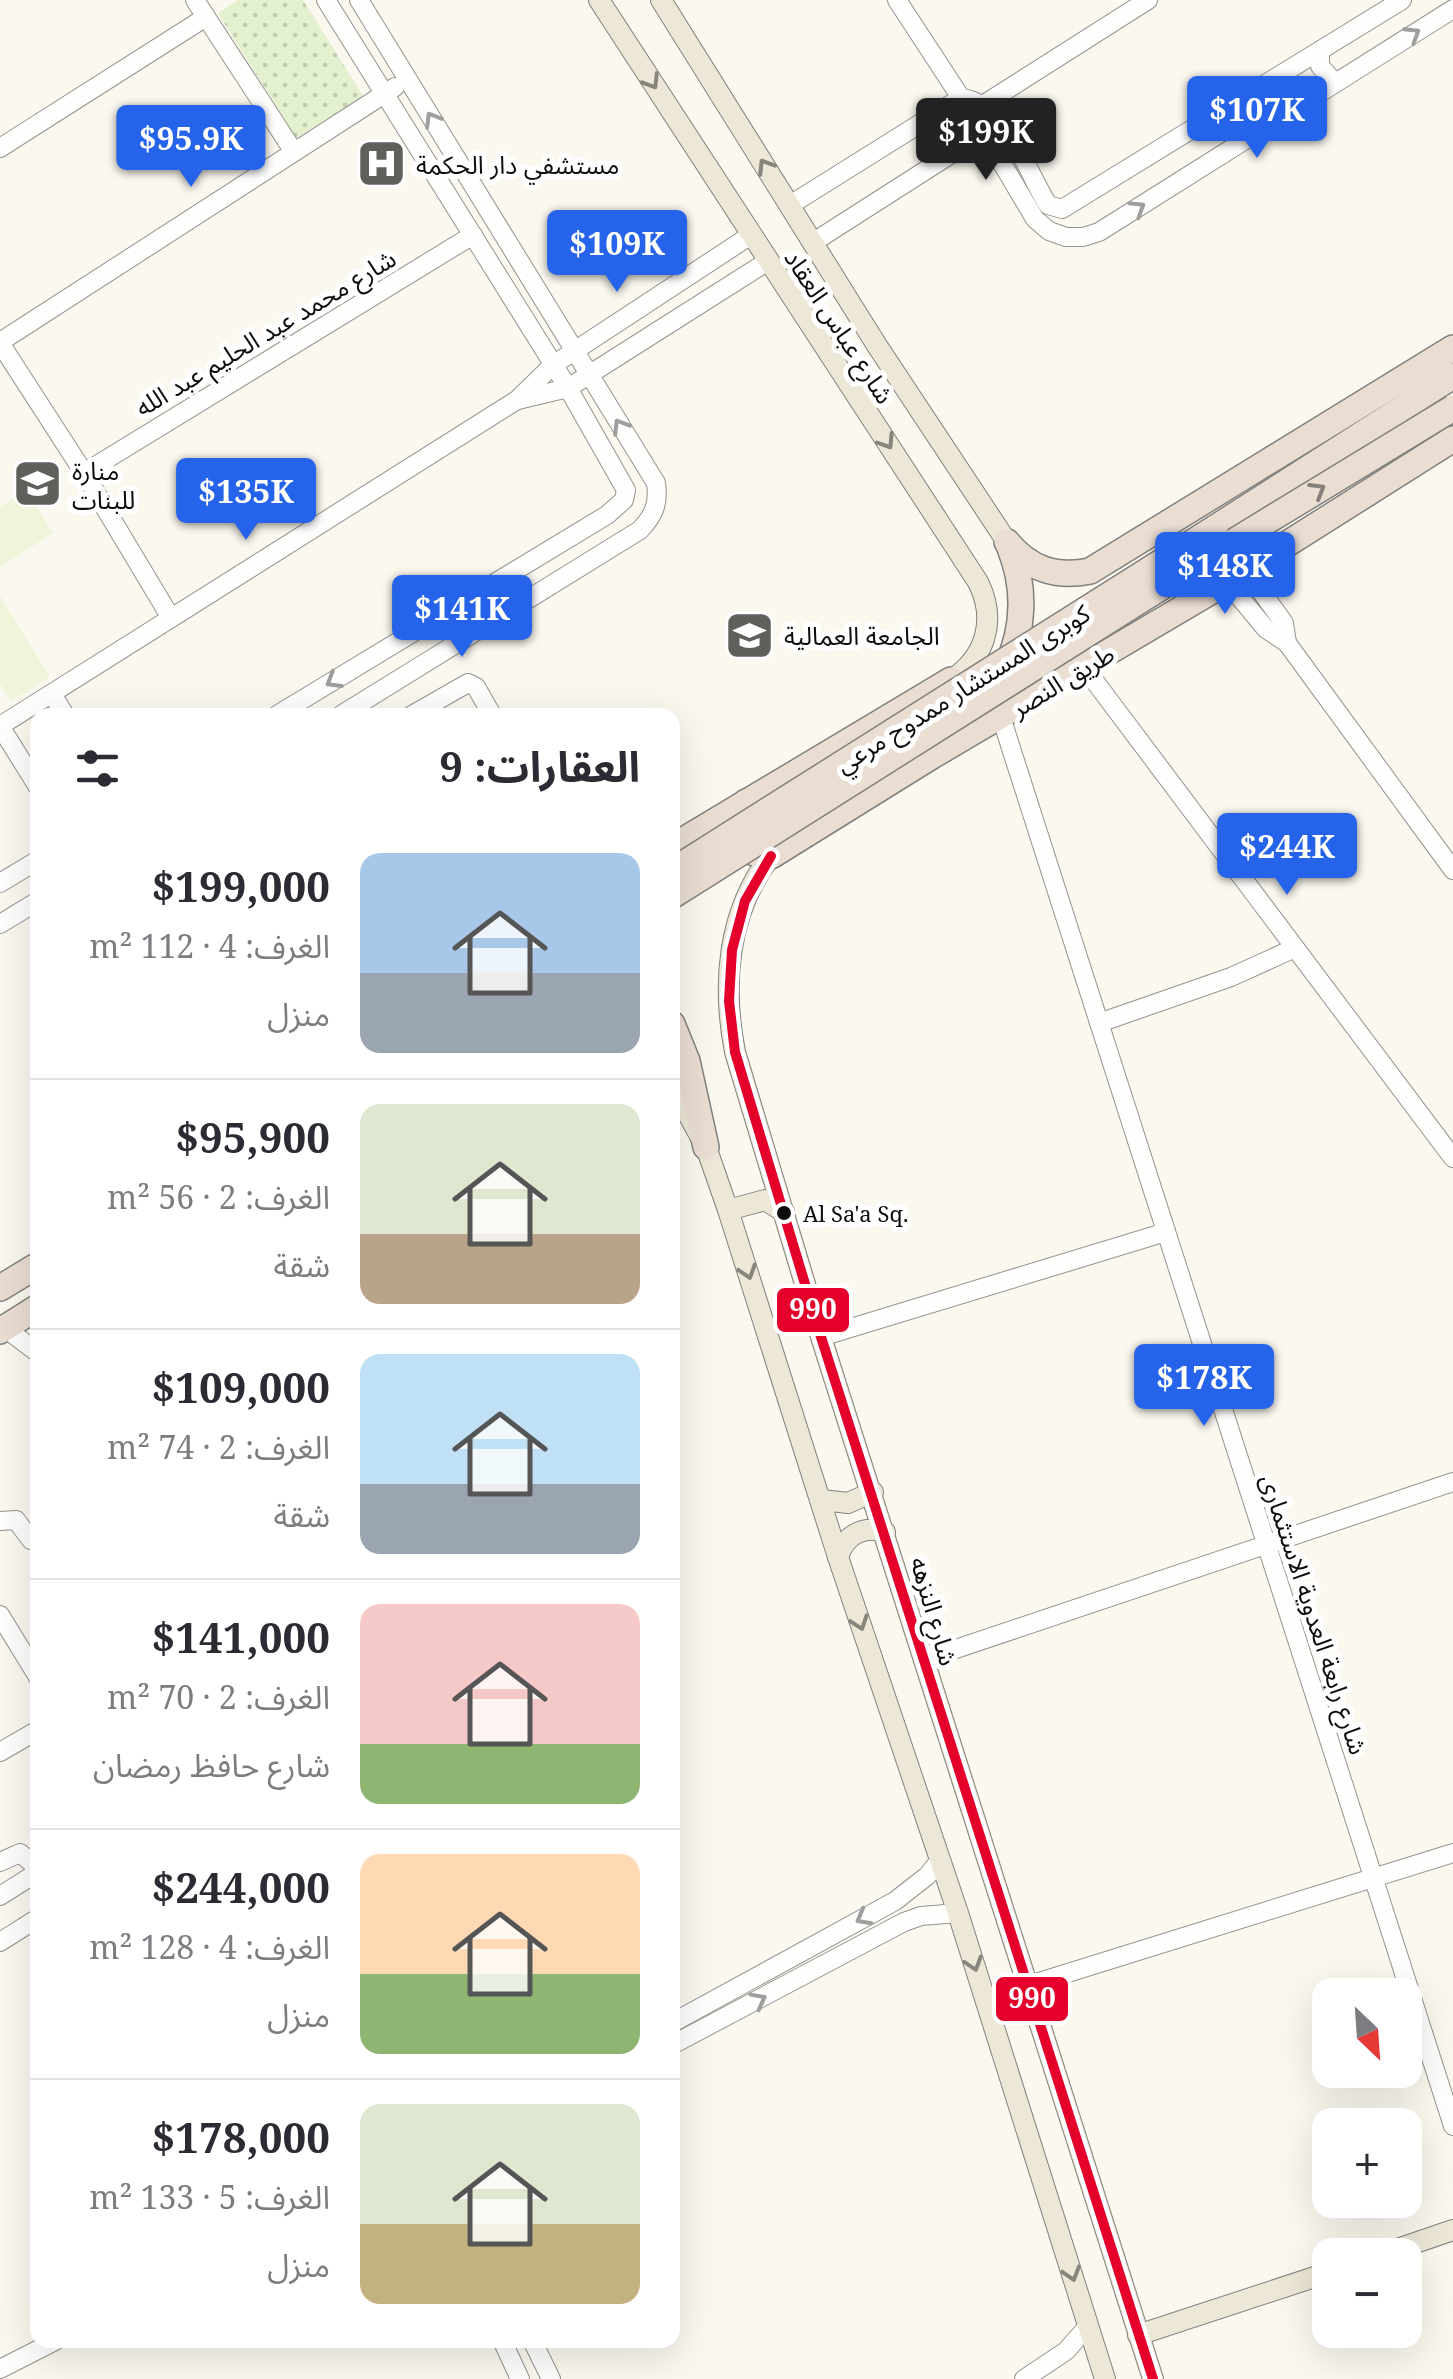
<!DOCTYPE html>
<html lang="ar">
<meta charset="utf-8">
<style>
:root{--surface:#fff;--page:#f7f7f7;--text:#2b2b33;--muted:#7c7c81;--line:#e1e1e2;--accent:#2563eb}
body{margin:0;font-family:"Noto Serif","Noto Sans Arabic",serif;background:var(--page);color:var(--text);direction:rtl;height:100vh;display:flex;flex-direction:column;font-size:38px;white-space:nowrap}
*{box-sizing:border-box;margin:0}
p{font-size:32px;color:var(--muted)}
.icon{flex:none;width:55px;height:55px;fill:none;stroke:currentColor;stroke-width:2;stroke-linecap:round;stroke-linejoin:round}
.map{position:relative;flex:1;overflow:hidden;direction:ltr}
.side{position:absolute;left:30px;top:708px;width:650px;height:1640px;display:flex;flex-direction:column;background:var(--surface);border-radius:20px;box-shadow:0 10px 40px #0002;direction:rtl}
.side>*{flex:none}
.needle{width:65px;rotate:155deg}
.controls{position:absolute;left:1312px;top:1978px;display:grid;gap:20px}
.controls a{display:grid;place-items:center;width:110px;height:110px;border-radius:20px;background:var(--surface);box-shadow:0 10px 40px #0002;font-size:50px}
.price{position:absolute;translate:-50% -85px;padding:0 22px;border-radius:10px;background:var(--accent);color:#fff;font-size:32px;line-height:65px;filter:drop-shadow(0 2px 5px #0008)}
.price::after{content:'';position:absolute;left:50%;top:60px;width:30px;height:22px;margin-left:-15px;background:inherit;clip-path:polygon(0 0,100% 0,50% 100%)}
.price.selected{background:#222;color:#fff}
ul{padding:0;list-style:none}
li{display:flex;align-items:center;gap:30px;height:250px;padding:0 40px}
li+li{border-top:2px solid var(--line)}
li span{display:grid;place-items:center;flex:none;width:280px;height:200px;border-radius:20px;color:#555}
li>.icon{margin-inline-start:auto}
span .icon{width:120px;height:120px;fill:#fffc;stroke-width:1}
li b{font-size:42px}
h2{display:flex;justify-content:space-between;align-items:center;height:120px;padding:0 40px;font-size:42px}
.map>svg:first-child{display:block}
.grass{fill:url(#grass-dots)}
.pitch{fill:#eef5d9}
.lines{fill:none;stroke-linecap:round;stroke-linejoin:round}
.minor-casing{stroke:#94938f;stroke-width:20}
.major-casing{stroke:#81807c;stroke-width:22}
.highway-casing{stroke:#81807c;stroke-width:28}
.minor{stroke:#fefefd;stroke-width:18}
.major{stroke:#ede7d7;stroke-width:20}
.highway{stroke:#eaded3;stroke-width:25}
.highway-bridge-casing{stroke:#81807c;stroke-width:28;stroke-linecap:butt}
.highway-bridge{stroke:#eaded3;stroke-width:25}
.bus-1-casing{stroke:#fff;stroke-width:18}
.bus-1{stroke:#e4002b;stroke-width:10}
.oneway{stroke:#9e9e9d}
.oneway2{stroke:#88857c}
.oneway3{stroke:#87807a}
.bus-dot{fill:#0d0d0d;stroke:#fff;stroke-width:4}
.labels{text-anchor:middle;dominant-baseline:central;stroke-width:10;stroke-linejoin:round;paint-order:stroke}
.bus-label{font-size:22px;fill:#0d0d0d;stroke:#fff;text-anchor:start}
.poi-label{font-size:25px;fill:#0d0d0d;stroke:#fff;text-anchor:start}
.street-label{font-size:25px;fill:#0d0d0d;stroke:#fff}
.line-badge{stroke:#fff;stroke-width:4}
.badge-label{font-size:28px;text-anchor:middle;font-weight:bold;fill:#fff}
</style>
<div class="map">
<svg width="1453" height="2379" viewBox="0 0 1453 2379">
<defs>
<pattern id="grass-dots" width="8" height="8" patternUnits="userSpaceOnUse" patternTransform="scale(2.5)"><rect width="8" height="8" fill="#e3f1cf"/><path d="M2 2h.1M6 6h.1" fill="none" stroke="#c2cdb1" stroke-width="1.8" stroke-linecap="round"/></pattern>
</defs>
<rect width="100%" height="100%" fill="#fbf8f0"/>
<path class="grass" d="M238,0H303L363,96L296,138L218,13Z"/>
<g class="pitch">
<path d="M26,491L53,533L0,567V507Z"/>
<path d="M0,596L50,677L11,701L0,684Z"/>
</g>
<g class="lines">
<defs>
<g id="minor">
<path d="M195,0L294,152"/>
<path d="M897,0L984,133L1035,219L1049,231L1066,237H1083L1099,232L1453,9"/>
<path d="M1320,51V66L1335,83"/>
<path d="M961,98C1006,103 1026,170 1048,205L1062,209L1402,0"/>
<path d="M975,110L1148,0"/>
<path d="M0,148L206,17"/>
<path d="M790,205L961,98"/>
<path d="M812,243L984,133L989,123"/>
<path d="M0,342L395,87"/>
<path d="M0,343L84,473L171,618"/>
<path d="M518,400L568,388L768,261"/>
<path d="M84,473L473,235"/>
<path d="M1246,570L1284,623L1287,643"/>
<path d="M1227,582L1266,629L1287,643L1453,870"/>
<path d="M1084,667L1453,1158"/>
<path d="M52,694L65,715"/>
<path d="M277,715L607,515L624,500L626,490L568,388L326,0"/>
<path d="M341,715L640,530C654,515 659,504 656,483L359,0"/>
<path d="M412,715L468,683L476,687L492,715"/>
<path d="M1001,717L1453,2126"/>
<path d="M0,726L517,400L553,365L751,235"/>
<path d="M0,726L38,787"/>
<path d="M0,883L38,860"/>
<path d="M0,924L38,901"/>
<path d="M1099,1023L1231,977L1295,948"/>
<path d="M5,1328L38,1353"/>
<path d="M821,1337L1166,1232"/>
<path d="M0,1521L16,1520L31,1540L38,1541"/>
<path d="M0,1615L38,1677"/>
<path d="M923,1660L1453,1482"/>
<path d="M0,1752L38,1730"/>
<path d="M0,1862L20,1853L38,1868"/>
<path d="M0,1896L38,1872"/>
<path d="M0,1942L38,1918"/>
<path d="M1026,1986L1453,1853"/>
<path d="M672,2023L895,1901L927,1876L940,1860"/>
<path d="M672,2045L904,1922L921,1916L958,1913"/>
<path d="M502,2340L520,2379"/>
<path d="M532,2340L551,2379"/>
<path d="M0,2369L57,2340"/>
<path d="M1024,2379L1066,2351L1088,2326"/>
</g>
<g id="major">
<path d="M599,0L978,582C997,620 986,657 951,680"/>
<path d="M661,0L876,344L1007,542"/>
<path d="M771,856C727,912 722,985 735,1052L821,1337L1153,2379"/>
<path d="M672,1085L706,1147L728,1210L838,1557L958,1913L1105,2379"/>
<path d="M728,1210L765,1200L784,1212"/>
<path d="M822,1500L848,1503L873,1492"/>
<path d="M838,1557C845,1535 863,1525 885,1532"/>
<path d="M1380,2255L1453,2230"/>
<path d="M1138,2335L1330,2272"/>
</g>
<g id="highway">
<path d="M1215,528L1453,376"/>
<path d="M1007,542C1029,569 1056,578 1090,571L1453,348"/>
<path d="M1006,669C1024,630 1026,588 1010,548"/>
<path d="M746,802C726,831 736,854 771,856L932,756L1227,582L1453,439"/>
<path d="M672,847L951,680"/>
<path d="M672,1024L687,1061L706,1147"/>
<path d="M0,1288L38,1265"/>
<path d="M0,1331L38,1307"/>
</g>
</defs>
<use href="#minor" class="minor-casing"/>
<use href="#major" class="major-casing"/>
<use href="#highway" class="highway-casing"/>
<use href="#minor" class="minor"/>
<use href="#major" class="major"/>
<use href="#highway" class="highway"/>
<defs>
<g id="highway-bridge">
<path d="M672,871L1215,528"/>
<path d="M672,896L1228,545L1453,408"/>
</g>
</defs>
<use href="#highway-bridge" class="highway-bridge-casing"/>
<use href="#highway-bridge" class="highway-bridge"/>
<defs>
<path id="bus-1" d="M771,856L745,901L732,950L729,1001L735,1052L821,1337L1153,2379"/>
</defs>
<use href="#bus-1" class="bus-1-casing"/>
<use href="#bus-1" class="bus-1"/>
</g>
<defs><path id="oneway-chevron" d="M-2-3.5L2.5 0L-2 3.5" fill="none" stroke-width="1.6" stroke-linecap="round" stroke-linejoin="round" transform="scale(2.5)"/></defs>
<g class="oneway">
<use href="#oneway-chevron" transform="translate(1413 34) rotate(-32)"/>
<use href="#oneway-chevron" transform="translate(432 119) rotate(-121)"/>
<use href="#oneway-chevron" transform="translate(1138 208) rotate(-32)"/>
<use href="#oneway-chevron" transform="translate(620 426) rotate(-122)"/>
<use href="#oneway-chevron" transform="translate(333 681) rotate(149)"/>
<use href="#oneway-chevron" transform="translate(863 1918) rotate(151)"/>
<use href="#oneway-chevron" transform="translate(759 2000) rotate(-28)"/>
</g>
<g class="oneway2">
<use href="#oneway-chevron" transform="translate(652 82) rotate(58)"/>
<use href="#oneway-chevron" transform="translate(765 166) rotate(-122)"/>
<use href="#oneway-chevron" transform="translate(887 442) rotate(57)"/>
<use href="#oneway-chevron" transform="translate(748 1272) rotate(72)"/>
<use href="#oneway-chevron" transform="translate(860 1623) rotate(71)"/>
<use href="#oneway-chevron" transform="translate(974 1964) rotate(72)"/>
<use href="#oneway-chevron" transform="translate(1072 2274) rotate(73)"/>
</g>
<use class="oneway3" href="#oneway-chevron" transform="translate(1318 490) rotate(-31)"/>
<defs>
<symbol id="hospital-square" viewBox="-11 -11 22 22"><rect x="-9" y="-9" width="18" height="18" rx="4" fill="#605f5c" stroke="#fff"/><path d="M-5-5h3v3.5h4V-5h3V5h-3V1.5h-4V5h-3Z" fill="#fff"/></symbol>
<symbol id="school-square" viewBox="-11 -11 22 22"><rect x="-9" y="-9" width="18" height="18" rx="4" fill="#605f5c" stroke="#fff"/><path d="M0-5L7-2L0 1L-7-2ZM-4 1L0 2.5L4 1V4Q0 6-4 4Z" fill="#fff"/></symbol>
<symbol id="university-square" viewBox="-11 -11 22 22"><rect x="-9" y="-9" width="18" height="18" rx="4" fill="#605f5c" stroke="#fff"/><path d="M0-5L7-2L0 1L-7-2ZM-4 1L0 2.5L4 1V4Q0 6-4 4Z" fill="#fff"/></symbol>
</defs>
<g fill-rule="evenodd">
<use href="#hospital-square" x="354" y="136" width="55" height="55"/>
<use href="#school-square" x="10" y="456" width="55" height="55"/>
<use href="#university-square" x="722" y="608" width="55" height="55"/>
</g>
<circle class="bus-dot" cx="784" cy="1213" r="9"/>
<g class="labels">
<g class="bus-label">
<text x="803" y="1213">Al Sa'a Sq.</text>
</g>
<g class="poi-label">
<text x="416" y="164">مستشفي دار الحكمة</text>
<text x="72" y="470">منارة<tspan x="72" dy="29">للبنات</tspan></text>
<text x="784" y="635">الجامعة العمالية</text>
</g>
<g class="street-label">
<text transform="translate(840 326) rotate(57)">شارع عباس العقاد</text>
<text transform="translate(265 332) rotate(-31)">شارع محمد عبد الحليم عبد الله</text>
<text transform="translate(1062 680) rotate(-31)">طريق النصر</text>
<text transform="translate(962 688) rotate(-32)">كوبرى المستشار ممدوح مرعي</text>
<text transform="translate(935 1611) rotate(74)">شارع النزهه</text>
<text transform="translate(1315 1614) rotate(72)">شارع رابعة العدوية الاستثمارى</text>
</g>
</g>
<g class="line-badge">
<rect x="775" y="1286" width="76" height="48" rx="10" fill="#e4002b"/>
<rect x="994" y="1975" width="76" height="48" rx="10" fill="#e4002b"/>
</g>
<g class="badge-label">
<text x="813" y="1319">990</text>
<text x="1032" y="2008">990</text>
</g>
</svg>
<div class="controls">
<a><svg class="needle" viewBox="-14 -14 28 28"><path d="M0-13l5 13h-10z" fill="#e53935"/><path d="M0 13l5-13h-10z" fill="#7c7c81"/></svg></a>
<a>+</a>
<a>−</a>
</div>
<b class="price" style="left:1257px;top:161px">$107K</b>
<b class="price selected" style="left:986px;top:183px">$199K</b>
<b class="price" style="left:191px;top:190px">$95.9K</b>
<b class="price" style="left:617px;top:295px">$109K</b>
<b class="price" style="left:246px;top:543px">$135K</b>
<b class="price" style="left:1225px;top:617px">$148K</b>
<b class="price" style="left:462px;top:660px">$141K</b>
<b class="price" style="left:1287px;top:898px">$244K</b>
<b class="price" style="left:1204px;top:1429px">$178K</b>
<section class="side">
<h2>العقارات: 9<svg class="icon" aria-label="filters" viewBox="0 0 24 24"><path d="M4 7h16M4 17h16"/><circle cx="9" cy="7" r="2"/><circle cx="15" cy="17" r="2"/></svg></h2>
<ul>
<li><span style="background:linear-gradient(#a9c7e8 60%,#9aa5b1 0)"><svg class="icon" aria-label="home" viewBox="0 0 24 24"><path d="M3 11l9-7 9 7M6 9v11h12V9"/></svg></span><div><b>$199,000</b><p>الغرف: 4 · 112 m²</p><p>منزل</p></div></li>
<li><span style="background:linear-gradient(#dfe7d0 65%,#b9a48a 0)"><svg class="icon" aria-label="home" viewBox="0 0 24 24"><path d="M3 11l9-7 9 7M6 9v11h12V9"/></svg></span><div><b>$95,900</b><p>الغرف: 2 · 56 m²</p><p>شقة</p></div></li>
<li><span style="background:linear-gradient(#bfe0f5 65%,#9aa5b1 0)"><svg class="icon" aria-label="home" viewBox="0 0 24 24"><path d="M3 11l9-7 9 7M6 9v11h12V9"/></svg></span><div><b>$109,000</b><p>الغرف: 2 · 74 m²</p><p>شقة</p></div></li>
<li><span style="background:linear-gradient(#f6c9c9 70%,#8fb573 0)"><svg class="icon" aria-label="home" viewBox="0 0 24 24"><path d="M3 11l9-7 9 7M6 9v11h12V9"/></svg></span><div><b>$141,000</b><p>الغرف: 2 · 70 m²</p><p>شارع حافظ رمضان</p></div></li>
<li><span style="background:linear-gradient(#ffd9b3 60%,#8fb573 0)"><svg class="icon" aria-label="home" viewBox="0 0 24 24"><path d="M3 11l9-7 9 7M6 9v11h12V9"/></svg></span><div><b>$244,000</b><p>الغرف: 4 · 128 m²</p><p>منزل</p></div></li>
<li><span style="background:linear-gradient(#dfe7d0 60%,#c2b280 0)"><svg class="icon" aria-label="home" viewBox="0 0 24 24"><path d="M3 11l9-7 9 7M6 9v11h12V9"/></svg></span><div><b>$178,000</b><p>الغرف: 5 · 133 m²</p><p>منزل</p></div></li>
</ul>
</section>
</div>
